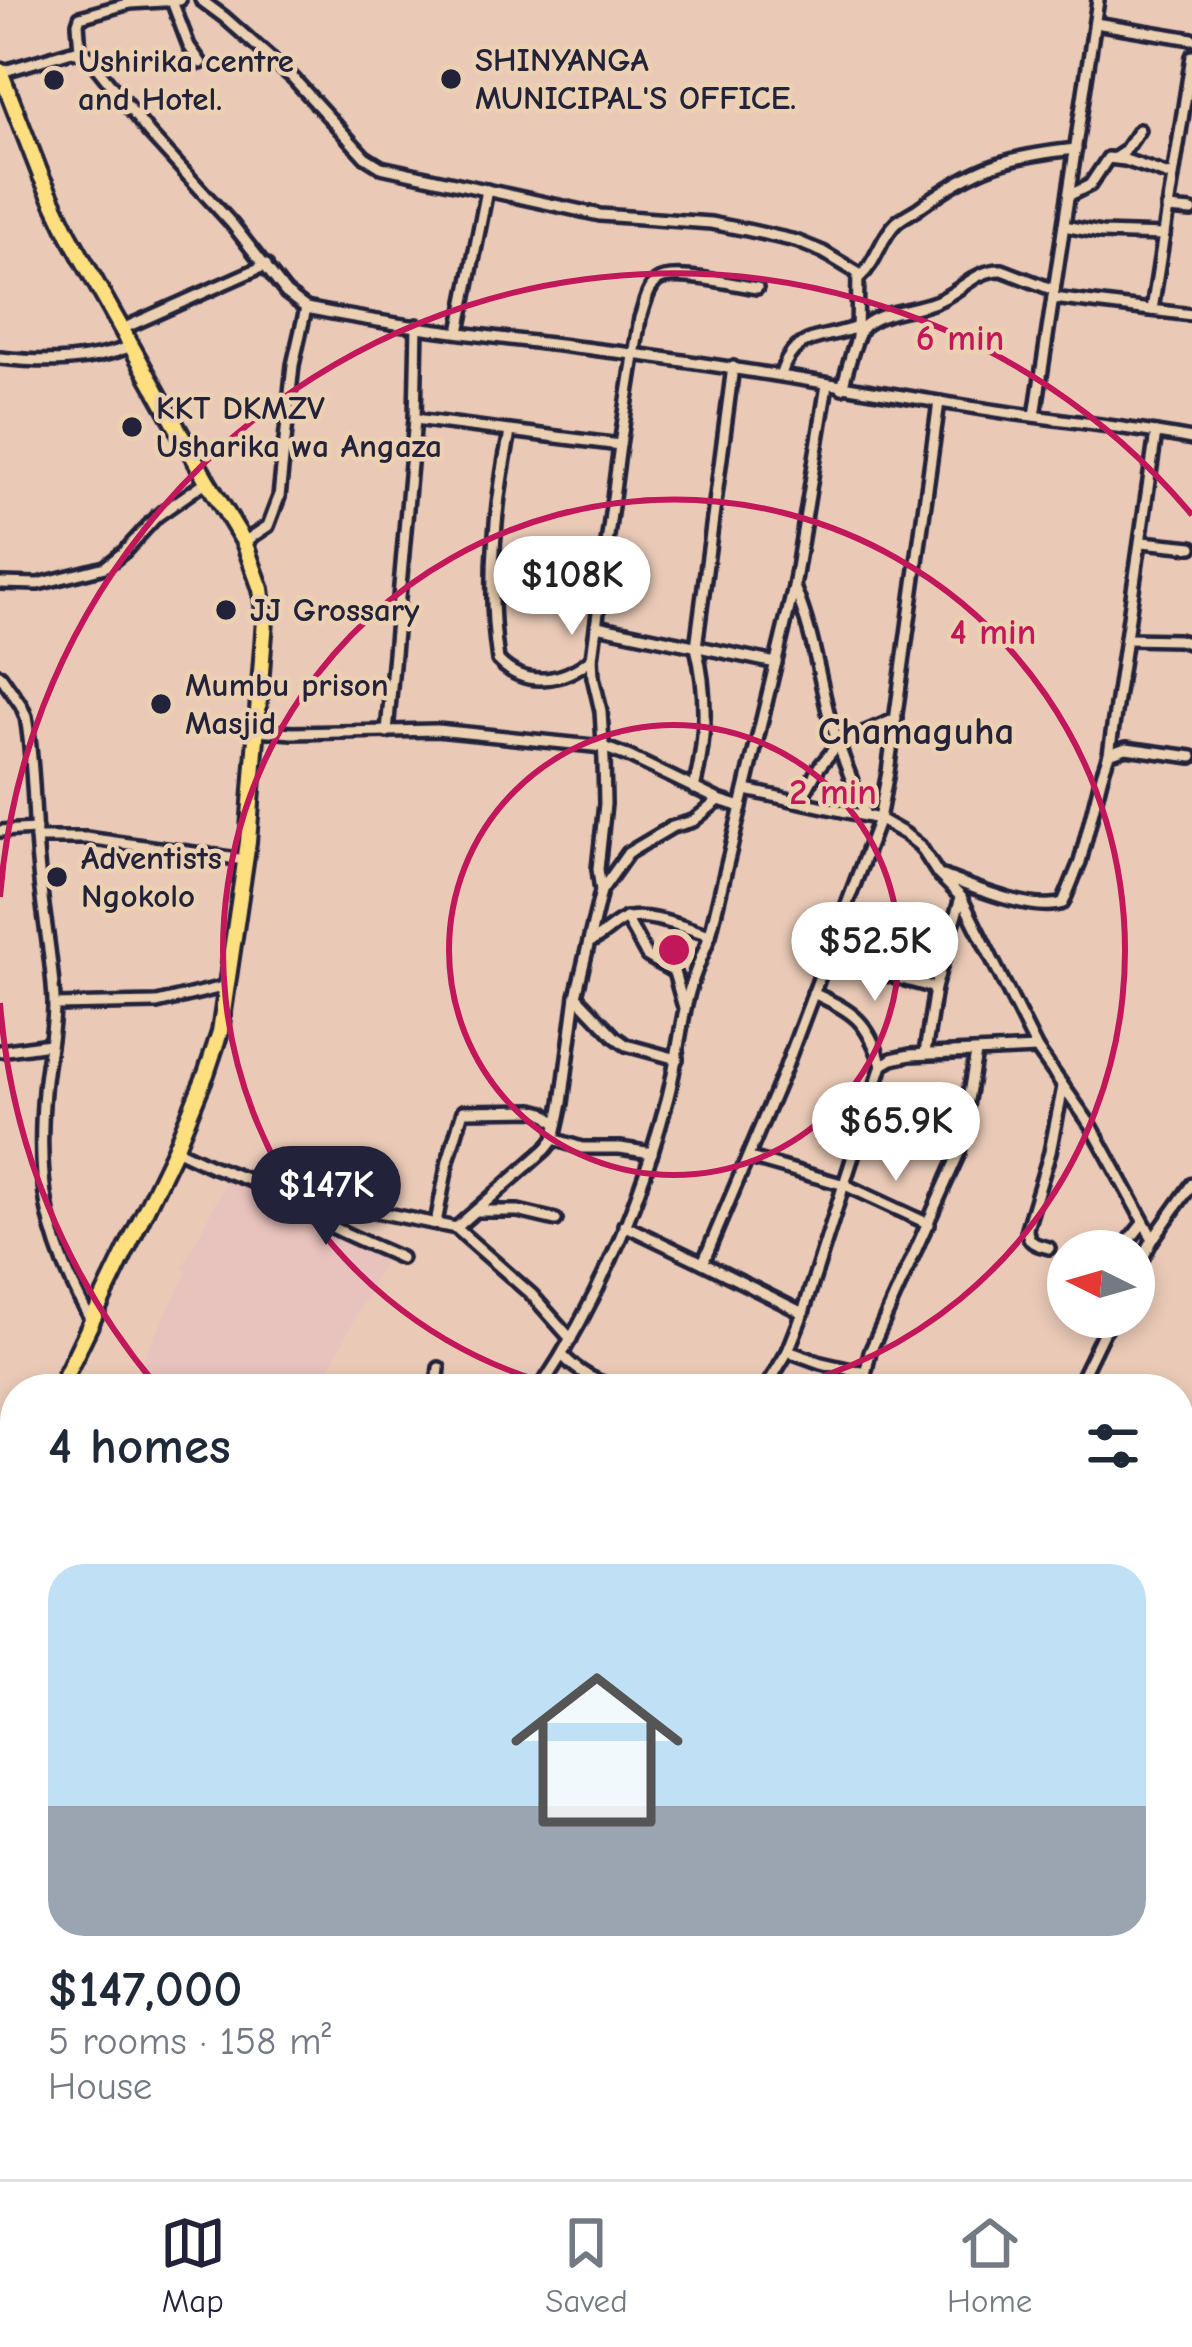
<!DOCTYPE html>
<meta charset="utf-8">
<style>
:root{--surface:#fff;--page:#f2f2f3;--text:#1f2937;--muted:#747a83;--line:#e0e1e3;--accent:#22223b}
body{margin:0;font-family:"Comic Neue",sans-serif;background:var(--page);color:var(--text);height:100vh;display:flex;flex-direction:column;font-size:45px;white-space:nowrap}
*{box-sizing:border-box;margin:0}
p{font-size:39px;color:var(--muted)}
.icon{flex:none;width:66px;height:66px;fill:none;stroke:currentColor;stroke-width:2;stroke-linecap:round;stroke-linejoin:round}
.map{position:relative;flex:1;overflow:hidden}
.drawer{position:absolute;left:0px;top:1374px;width:1194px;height:807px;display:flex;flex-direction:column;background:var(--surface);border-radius:48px 48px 0 0;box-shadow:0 6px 18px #0003}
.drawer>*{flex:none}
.needle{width:78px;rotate:275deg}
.controls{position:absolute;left:1047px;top:1230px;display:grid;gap:24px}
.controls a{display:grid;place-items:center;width:108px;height:108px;border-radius:50%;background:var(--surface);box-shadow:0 6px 18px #0003;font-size:60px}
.price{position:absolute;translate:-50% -102px;padding:0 27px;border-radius:42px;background:#fff;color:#222;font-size:39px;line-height:78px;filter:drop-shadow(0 3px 6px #0008)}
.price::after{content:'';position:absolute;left:50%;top:72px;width:36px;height:27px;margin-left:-18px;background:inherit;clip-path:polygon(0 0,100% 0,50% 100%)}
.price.on{background:var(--accent);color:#fff}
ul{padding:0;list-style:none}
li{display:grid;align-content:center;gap:24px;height:636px;padding:0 48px}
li+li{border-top:3px solid var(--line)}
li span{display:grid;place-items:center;height:372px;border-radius:36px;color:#555}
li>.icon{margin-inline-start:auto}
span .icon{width:216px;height:216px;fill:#fffc;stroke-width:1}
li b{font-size:51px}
h2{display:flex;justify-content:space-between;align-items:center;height:144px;padding:0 48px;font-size:51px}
.menu{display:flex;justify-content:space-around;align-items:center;height:168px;border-top:3px solid var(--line);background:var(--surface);font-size:33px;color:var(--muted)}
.menu a{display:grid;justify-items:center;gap:6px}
.menu .on{color:var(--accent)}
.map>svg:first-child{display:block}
.built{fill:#e8c2bd}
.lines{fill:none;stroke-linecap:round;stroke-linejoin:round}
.stream{stroke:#59879c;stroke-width:3}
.minor-casing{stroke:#22223b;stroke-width:18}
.highway-casing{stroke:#22223b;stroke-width:22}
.minor{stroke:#ebd0b2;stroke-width:9}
.highway{stroke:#fddf80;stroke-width:14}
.rail{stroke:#22223b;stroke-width:3}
.ring{fill:none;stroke:#c2185b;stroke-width:6}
.poi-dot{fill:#22223b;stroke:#ebd0b2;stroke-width:4.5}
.labels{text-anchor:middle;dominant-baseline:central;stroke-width:9;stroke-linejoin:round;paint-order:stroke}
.poi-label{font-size:33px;font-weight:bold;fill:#22223b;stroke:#ebd0b2;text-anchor:start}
.quarter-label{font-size:39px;font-weight:bold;fill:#22223b;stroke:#ebd0b2}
.centre{fill:#c2185b;stroke:#ebd0b2;stroke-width:6}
.ring-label{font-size:36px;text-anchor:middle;font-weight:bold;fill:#c2185b;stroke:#ebd0b2;stroke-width:9;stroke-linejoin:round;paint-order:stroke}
</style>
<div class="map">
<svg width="1192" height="2179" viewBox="0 0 1192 2179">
<rect width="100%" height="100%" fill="#eacab7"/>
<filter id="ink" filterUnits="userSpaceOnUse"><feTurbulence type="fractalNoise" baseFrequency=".00833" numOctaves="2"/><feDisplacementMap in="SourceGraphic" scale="24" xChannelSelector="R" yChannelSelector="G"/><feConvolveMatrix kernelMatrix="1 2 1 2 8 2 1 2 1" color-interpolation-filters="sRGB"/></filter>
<g filter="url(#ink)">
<g class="built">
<path d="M228,1178L385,1259L319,1389H128L187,1272L182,1268Z"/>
<path d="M0,1632L15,1639V1885L0,1877Z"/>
</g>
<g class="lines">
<g class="stream">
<path d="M1179,1500L1192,1492"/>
<path d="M796,2179L799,2166"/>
</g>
<defs>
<g id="minor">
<path d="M201,0L224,17L293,78L365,157L381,167L600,215L711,223L747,230L796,241L823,252L858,273L857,338"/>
<path d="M172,1L189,46L201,63"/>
<path d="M1095,23L1192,39"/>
<path d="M80,51L78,23L80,17L130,3L180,0"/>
<path d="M1,72L72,51L86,54L149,133L232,224L286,293L306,308C414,330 524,340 632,354C750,369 867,391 984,409C1054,420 1123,426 1192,439"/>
<path d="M1115,158L1124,152L1139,130"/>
<path d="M1070,195L1090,185L1108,158L1125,160L1172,176"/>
<path d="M1167,209L1192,211"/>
<path d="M1064,226L1101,233L1164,235"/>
<path d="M860,277C877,262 880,238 896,223C903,216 912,213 920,207C976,166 1008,156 1076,149"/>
<path d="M1053,298L1192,315"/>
<path d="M1152,310L1192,56"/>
<path d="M122,329L266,265"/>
<path d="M459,332L487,190"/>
<path d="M0,358C46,363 88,363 132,346"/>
<path d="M781,374C795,331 821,341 857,327"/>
<path d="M842,388C846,375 856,333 864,326C884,310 912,311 935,302C959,294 975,269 1002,270L1054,290"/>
<path d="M1035,416L1098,0"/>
<path d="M415,419L620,445"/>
<path d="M510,432C495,505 487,586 498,660C525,689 564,682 592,658"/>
<path d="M244,542L268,526L279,497L293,365L306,308"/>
<path d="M1142,542L1192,547"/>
<path d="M0,583L38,584L105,567L125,551L157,516L207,481"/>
<path d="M794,587C812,629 818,672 829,716C839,750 853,782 865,815"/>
<path d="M597,626L776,663"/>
<path d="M1127,639L1178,640L1192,644"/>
<path d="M0,675L21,705L26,717C35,768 33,820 39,872C43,915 52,957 54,1000C55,1030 46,1061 44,1091C36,1185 46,1238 91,1321"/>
<path d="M258,730L292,733L437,730L603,747L630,757L719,800L741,807"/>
<path d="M387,732L415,419L417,325"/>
<path d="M1109,754L1156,433"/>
<path d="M694,789C706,740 708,696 696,647L733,367"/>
<path d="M746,790L879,819L905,834L920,846L938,874L961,897L1037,1049L1092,1127L1153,1239"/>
<path d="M800,801L819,767L839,743L896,719"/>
<path d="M0,831L36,829"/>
<path d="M36,838H86L245,860"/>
<path d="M943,876C972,887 1034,913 1063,903L1080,862L1102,775L1109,754L1126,748L1192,757"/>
<path d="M601,891L628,853L672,827L693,821L719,800"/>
<path d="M626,918L647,956L674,972L683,1004"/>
<path d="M590,942C603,936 611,926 623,920C643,910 689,929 710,935"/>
<path d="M887,975L935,988"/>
<path d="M813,993C856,1013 866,1020 882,1065"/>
<path d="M576,996L615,1037L626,1045L677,1059"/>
<path d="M54,1005L157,1003L227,986"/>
<path d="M0,1051L49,1044"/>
<path d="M925,1053L935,988L961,897"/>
<path d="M554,1139L582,1148H620L652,1153"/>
<path d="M175,1149L211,1166L281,1192L456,1228L532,1295L571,1339"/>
<path d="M750,1158L845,1185L929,1224"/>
<path d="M285,1195C317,1225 362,1240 401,1258"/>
<path d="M478,1211H518L556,1220"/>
<path d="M436,1223L448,1161L463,1111L533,1110L544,1113L557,1124"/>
<path d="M624,1225L703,1263L785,1069L879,819L888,772L939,402"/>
<path d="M456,1228L546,1149L554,1139L562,1103L576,996L601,891L598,869L605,804L604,760L601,711L593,677L592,658L620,445L640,318C644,307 647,289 657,281C672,269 737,285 757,288"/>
<path d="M1049,1248C1036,1245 1027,1243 1027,1228L1050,1152L1063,1087"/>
<path d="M1121,1251L1143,1223"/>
<path d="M703,1263L803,1313"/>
<path d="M1134,1274L1153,1239L1192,1184"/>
<path d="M788,1351L821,1363L865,1373"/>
<path d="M562,1355C580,1374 599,1384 624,1389"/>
<path d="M439,1368L438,1377L442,1389"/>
<path d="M540,1389C597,1303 639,1204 666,1104C676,1069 679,1032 688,996C693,975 703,955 710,935L794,587L827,385"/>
<path d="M765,1389L788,1351L803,1313L882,1065L892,1059L910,1055L1037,1049"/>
<path d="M862,1389L870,1352L959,1153L976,1053"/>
<path d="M1076,1389L1111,1317"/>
<path d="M0,1427L15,1437"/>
<path d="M1179,1451L1192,1453"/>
<path d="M0,1960L15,1970"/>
<path d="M1179,1992L1192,2002"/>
<path d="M1179,2130L1192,2140"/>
<path d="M1012,2166L1032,2179"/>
<path d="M1131,2166L1147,2179"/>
</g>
<g id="highway">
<path d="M0,71L41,176L69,235L207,481L244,542L261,589L265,620L248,842L220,1032L206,1074L175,1149L59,1389"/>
<path d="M0,1524L15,1487"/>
</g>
</defs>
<use href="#minor" class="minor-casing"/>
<use href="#highway" class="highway-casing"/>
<use href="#minor" class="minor"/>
<use href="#highway" class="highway"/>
<g class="rail">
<path d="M0,2015L15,2034"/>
<path d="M104,2166L111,2179"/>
</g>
</g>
</g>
<g class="ring">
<circle cx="674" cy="950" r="225"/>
<path d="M569 1389A451 451 0 1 1 779 1389"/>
<path d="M156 1385A676 676 0 0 1 0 1003M0 897A676 676 0 0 1 1192 515"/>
</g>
<g class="poi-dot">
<circle cx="451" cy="79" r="12"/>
<circle cx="54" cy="80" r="12"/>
<circle cx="132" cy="427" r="12"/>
<circle cx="226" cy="610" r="12"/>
<circle cx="161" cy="704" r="12"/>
<circle cx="57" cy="877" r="12"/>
</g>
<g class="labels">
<g class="poi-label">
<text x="475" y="60">SHINYANGA<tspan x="475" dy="38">MUNICIPAL'S OFFICE.</tspan></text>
<text x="78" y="61">Ushirika centre<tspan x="78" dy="38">and Hotel.</tspan></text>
<text x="156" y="408">KKT DKMZV<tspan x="156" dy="38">Usharika wa Angaza</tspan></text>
<text x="250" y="610">JJ Grossary</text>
<text x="185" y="685">Mumbu prison<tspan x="185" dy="38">Masjid</tspan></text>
<text x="81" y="858">Adventists<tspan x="81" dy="38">Ngokolo</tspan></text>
</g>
<g class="quarter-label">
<text x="916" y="731">Chamaguha</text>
</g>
</g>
<circle cx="674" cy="950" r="18" class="centre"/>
<g class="ring-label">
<text x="960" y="350">6 min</text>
<text x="993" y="644">4 min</text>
<text x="833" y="804">2 min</text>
</g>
</svg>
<div class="controls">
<a><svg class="needle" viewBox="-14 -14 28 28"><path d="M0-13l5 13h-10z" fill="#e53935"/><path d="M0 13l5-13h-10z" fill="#747a83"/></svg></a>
</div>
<b class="price" style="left:572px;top:638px">$108K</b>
<b class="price" style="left:875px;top:1004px">$52.5K</b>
<b class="price" style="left:896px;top:1184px">$65.9K</b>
<b class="price on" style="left:326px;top:1248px">$147K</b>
<section class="drawer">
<h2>4 homes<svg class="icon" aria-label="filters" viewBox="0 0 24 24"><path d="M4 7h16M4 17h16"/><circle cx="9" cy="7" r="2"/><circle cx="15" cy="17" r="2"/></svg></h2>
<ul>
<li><span style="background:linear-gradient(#bfe0f5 65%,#9aa5b1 0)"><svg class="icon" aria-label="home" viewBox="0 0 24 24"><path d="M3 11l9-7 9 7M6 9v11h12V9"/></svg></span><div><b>$147,000</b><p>5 rooms · 158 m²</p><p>House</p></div></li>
</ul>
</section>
</div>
<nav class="menu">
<a class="on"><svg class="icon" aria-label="map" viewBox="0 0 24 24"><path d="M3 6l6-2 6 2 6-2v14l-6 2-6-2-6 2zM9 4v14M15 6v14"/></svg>Map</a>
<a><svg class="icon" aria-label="saved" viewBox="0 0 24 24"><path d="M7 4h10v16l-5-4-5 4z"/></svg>Saved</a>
<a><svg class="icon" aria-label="home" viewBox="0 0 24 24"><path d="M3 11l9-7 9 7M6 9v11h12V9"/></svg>Home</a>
</nav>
